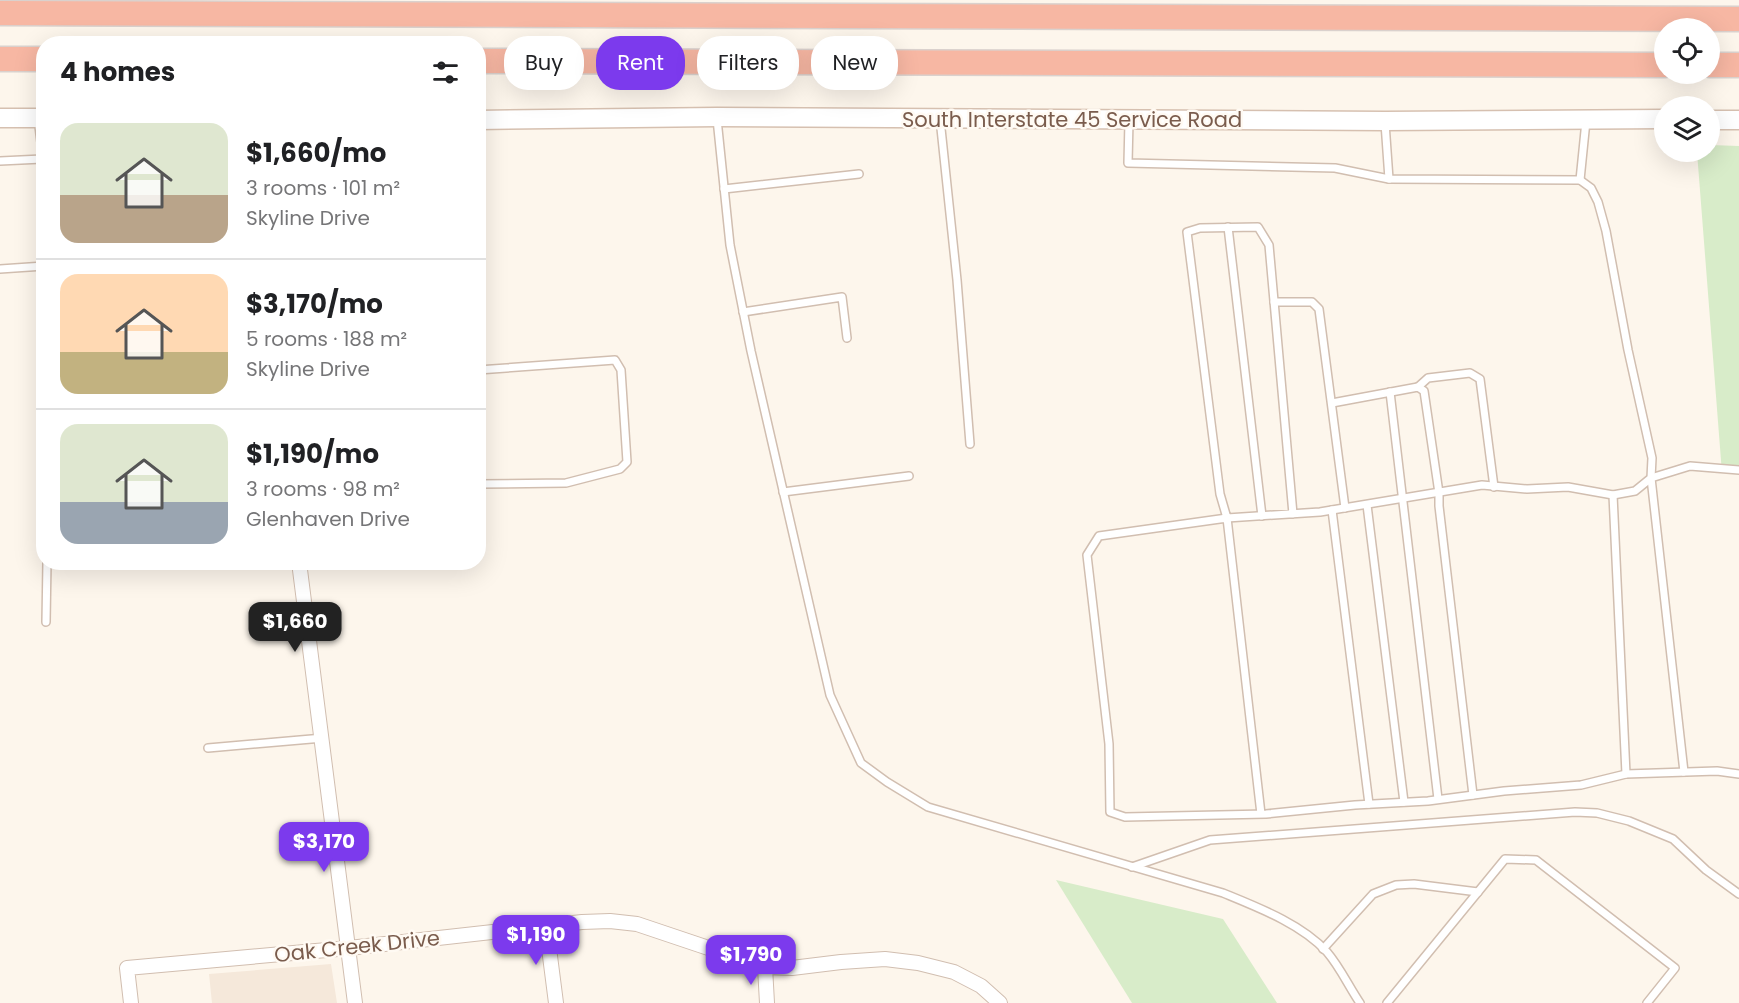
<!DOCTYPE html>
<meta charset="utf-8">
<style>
:root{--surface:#fff;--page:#f2f2f2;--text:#202124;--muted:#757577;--line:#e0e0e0;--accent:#7c3aed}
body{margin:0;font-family:Poppins,sans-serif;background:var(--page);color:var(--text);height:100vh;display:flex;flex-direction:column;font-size:22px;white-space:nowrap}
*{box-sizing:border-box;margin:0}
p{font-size:20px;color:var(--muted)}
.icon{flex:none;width:33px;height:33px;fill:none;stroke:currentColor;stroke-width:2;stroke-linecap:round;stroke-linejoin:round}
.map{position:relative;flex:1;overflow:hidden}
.panel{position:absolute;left:36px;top:36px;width:450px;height:534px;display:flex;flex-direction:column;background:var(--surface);border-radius:24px;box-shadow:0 6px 24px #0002}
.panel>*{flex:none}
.guide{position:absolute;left:504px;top:36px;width:570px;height:54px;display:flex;gap:12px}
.tools{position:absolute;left:1654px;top:18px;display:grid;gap:12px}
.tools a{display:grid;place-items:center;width:66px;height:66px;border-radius:50%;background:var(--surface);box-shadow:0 6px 24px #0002;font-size:30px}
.price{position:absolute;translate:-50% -51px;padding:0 14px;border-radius:12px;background:var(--accent);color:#fff;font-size:20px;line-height:39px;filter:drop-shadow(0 2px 3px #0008)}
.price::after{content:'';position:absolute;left:50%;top:36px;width:18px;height:14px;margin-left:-9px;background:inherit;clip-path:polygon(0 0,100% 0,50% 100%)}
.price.active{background:#222;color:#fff}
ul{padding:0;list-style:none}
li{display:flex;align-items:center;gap:18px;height:150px;padding:0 24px}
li+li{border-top:2px solid var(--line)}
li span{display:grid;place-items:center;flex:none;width:168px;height:120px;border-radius:18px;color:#555}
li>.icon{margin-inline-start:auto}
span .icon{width:72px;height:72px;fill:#fffc;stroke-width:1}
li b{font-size:26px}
h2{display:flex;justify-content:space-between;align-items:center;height:72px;padding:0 24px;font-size:26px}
.tag{padding:0 21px;border-radius:24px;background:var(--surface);box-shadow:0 6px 24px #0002;font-size:21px;line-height:54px}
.tag.active{background:var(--accent);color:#fff}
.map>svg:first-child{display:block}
.residential{fill:#f5e8da}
.green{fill:#d8ecc9}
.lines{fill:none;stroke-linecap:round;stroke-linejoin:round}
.lane-casing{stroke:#d1beb0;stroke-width:10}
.street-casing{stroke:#d1beb0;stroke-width:16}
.secondary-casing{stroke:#d6c0b0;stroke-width:21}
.highway-casing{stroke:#dad1cd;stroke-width:27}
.lane{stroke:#fff;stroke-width:7}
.street{stroke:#fff;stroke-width:14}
.secondary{stroke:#fff;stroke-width:18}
.highway{stroke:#f7b7a3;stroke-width:24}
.labels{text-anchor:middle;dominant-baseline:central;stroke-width:5;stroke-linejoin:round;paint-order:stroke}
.street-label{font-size:21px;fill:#7a5c4d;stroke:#fffaf3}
</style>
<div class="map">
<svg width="1739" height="1003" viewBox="0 0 1739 1003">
<rect width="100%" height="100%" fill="#fdf6ec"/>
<path class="residential" d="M331,964L337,1003H212L209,974Z"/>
<g class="green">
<path d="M1710,145L1739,146V473H1722L1697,152H1710Z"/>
<path d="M1056,880L1223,919L1277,1003H1132Z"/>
</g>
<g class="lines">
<defs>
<g id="lane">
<path d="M38,118L44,167"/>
<path d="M717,119L730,245L751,351L830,695L861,763L887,782L928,807L1223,893C1257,907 1302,924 1327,952C1340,967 1349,987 1360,1003"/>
<path d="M940,119L957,280L970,444"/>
<path d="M1129,121L1128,163L1335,168L1389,179"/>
<path d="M1385,123L1389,179L1580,180L1586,121"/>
<path d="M0,161L42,159"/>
<path d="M724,189L859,174"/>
<path d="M1228,227L1262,516"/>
<path d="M0,269L44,266"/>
<path d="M1274,302H1312L1319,309L1345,508"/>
<path d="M743,312L842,297L847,338"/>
<path d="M478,370L615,360L621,370L627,462L620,469L566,483L478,484"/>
<path d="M1418,387L1428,378L1470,373L1480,379L1494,487"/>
<path d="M1390,392L1438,799"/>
<path d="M1332,403L1418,387L1424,391L1439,493V506L1473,795"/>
<path d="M783,492L909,476"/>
<path d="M1367,505L1404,802"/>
<path d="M1332,510L1369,804"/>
<path d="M1293,514L1269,245L1258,227L1200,228L1187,232L1220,494L1227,518L1320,512L1482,485L1527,489L1568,487L1613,495L1635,491L1651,478L1652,458L1628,350L1606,231L1598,202L1591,188L1580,180"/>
<path d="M46,622L47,562"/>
<path d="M208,748L323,738"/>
<path d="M1684,772L1651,478L1690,466L1739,470"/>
<path d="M1626,774L1717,771L1739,774"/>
<path d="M1261,814L1227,518L1099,536L1087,555L1109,744L1110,812L1125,817L1266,814L1355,805L1428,801L1504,791L1581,785L1626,774L1613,495"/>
<path d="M1132,867L1210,840L1575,812L1597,813L1629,821L1673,839L1706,870L1739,894"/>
<path d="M1323,949L1373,894L1396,885L1414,884L1478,892"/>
<path d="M1387,1003L1505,859L1536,860L1675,968L1647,1003"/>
</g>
<g id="street">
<path d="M299,562L355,1003"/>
<path d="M546,925L556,1003"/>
<path d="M765,967L767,1003"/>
<path d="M131,1003L127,968L349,948L582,922L610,921L637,924L765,967L792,968L841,962L885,959L918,963L954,972L981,986L1000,1003"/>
</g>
<g id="secondary">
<path d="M0,118H44"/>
<path d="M478,120L717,117L1385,121L1665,119"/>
<path d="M1710,120H1739"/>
</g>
<g id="highway">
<path d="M0,13L1739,19"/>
<path d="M0,59H44"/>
<path d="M478,61L1665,65"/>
<path d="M1710,65H1739"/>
</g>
</defs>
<use href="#lane" class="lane-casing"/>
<use href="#street" class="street-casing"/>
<use href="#secondary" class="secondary-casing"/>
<use href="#highway" class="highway-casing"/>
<use href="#lane" class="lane"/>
<use href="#street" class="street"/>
<use href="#secondary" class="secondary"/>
<use href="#highway" class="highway"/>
</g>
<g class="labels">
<g class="street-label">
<text x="1072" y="119">South Interstate 45 Service Road</text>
<text transform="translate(357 946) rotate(-6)">Oak Creek Drive</text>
</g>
</g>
</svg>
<div class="tools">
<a><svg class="icon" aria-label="locate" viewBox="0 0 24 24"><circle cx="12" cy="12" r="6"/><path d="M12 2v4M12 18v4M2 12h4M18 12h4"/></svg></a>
<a><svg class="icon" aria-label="layers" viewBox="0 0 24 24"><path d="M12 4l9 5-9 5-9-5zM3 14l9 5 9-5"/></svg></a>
</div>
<b class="price active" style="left:295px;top:653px">$1,660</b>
<b class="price" style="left:324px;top:873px">$3,170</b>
<b class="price" style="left:536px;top:966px">$1,190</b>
<b class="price" style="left:751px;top:986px">$1,790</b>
<div class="guide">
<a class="tag">Buy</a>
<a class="tag active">Rent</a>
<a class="tag">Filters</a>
<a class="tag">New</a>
</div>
<section class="panel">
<h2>4 homes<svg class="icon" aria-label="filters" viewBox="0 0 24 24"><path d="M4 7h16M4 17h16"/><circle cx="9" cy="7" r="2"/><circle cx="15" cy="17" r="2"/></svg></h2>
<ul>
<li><span style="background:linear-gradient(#dfe7d0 60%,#b9a48a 0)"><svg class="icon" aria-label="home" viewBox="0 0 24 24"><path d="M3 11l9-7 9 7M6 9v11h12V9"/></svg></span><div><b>$1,660/mo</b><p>3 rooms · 101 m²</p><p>Skyline Drive</p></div></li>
<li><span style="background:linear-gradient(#ffd9b3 65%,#c2b280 0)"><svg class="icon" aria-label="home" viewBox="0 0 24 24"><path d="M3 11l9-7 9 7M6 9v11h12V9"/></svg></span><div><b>$3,170/mo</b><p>5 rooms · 188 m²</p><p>Skyline Drive</p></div></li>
<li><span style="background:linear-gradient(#dfe7d0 65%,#9aa5b1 0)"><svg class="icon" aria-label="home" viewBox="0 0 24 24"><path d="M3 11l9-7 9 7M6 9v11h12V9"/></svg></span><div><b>$1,190/mo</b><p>3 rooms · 98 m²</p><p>Glenhaven Drive</p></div></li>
</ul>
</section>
</div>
